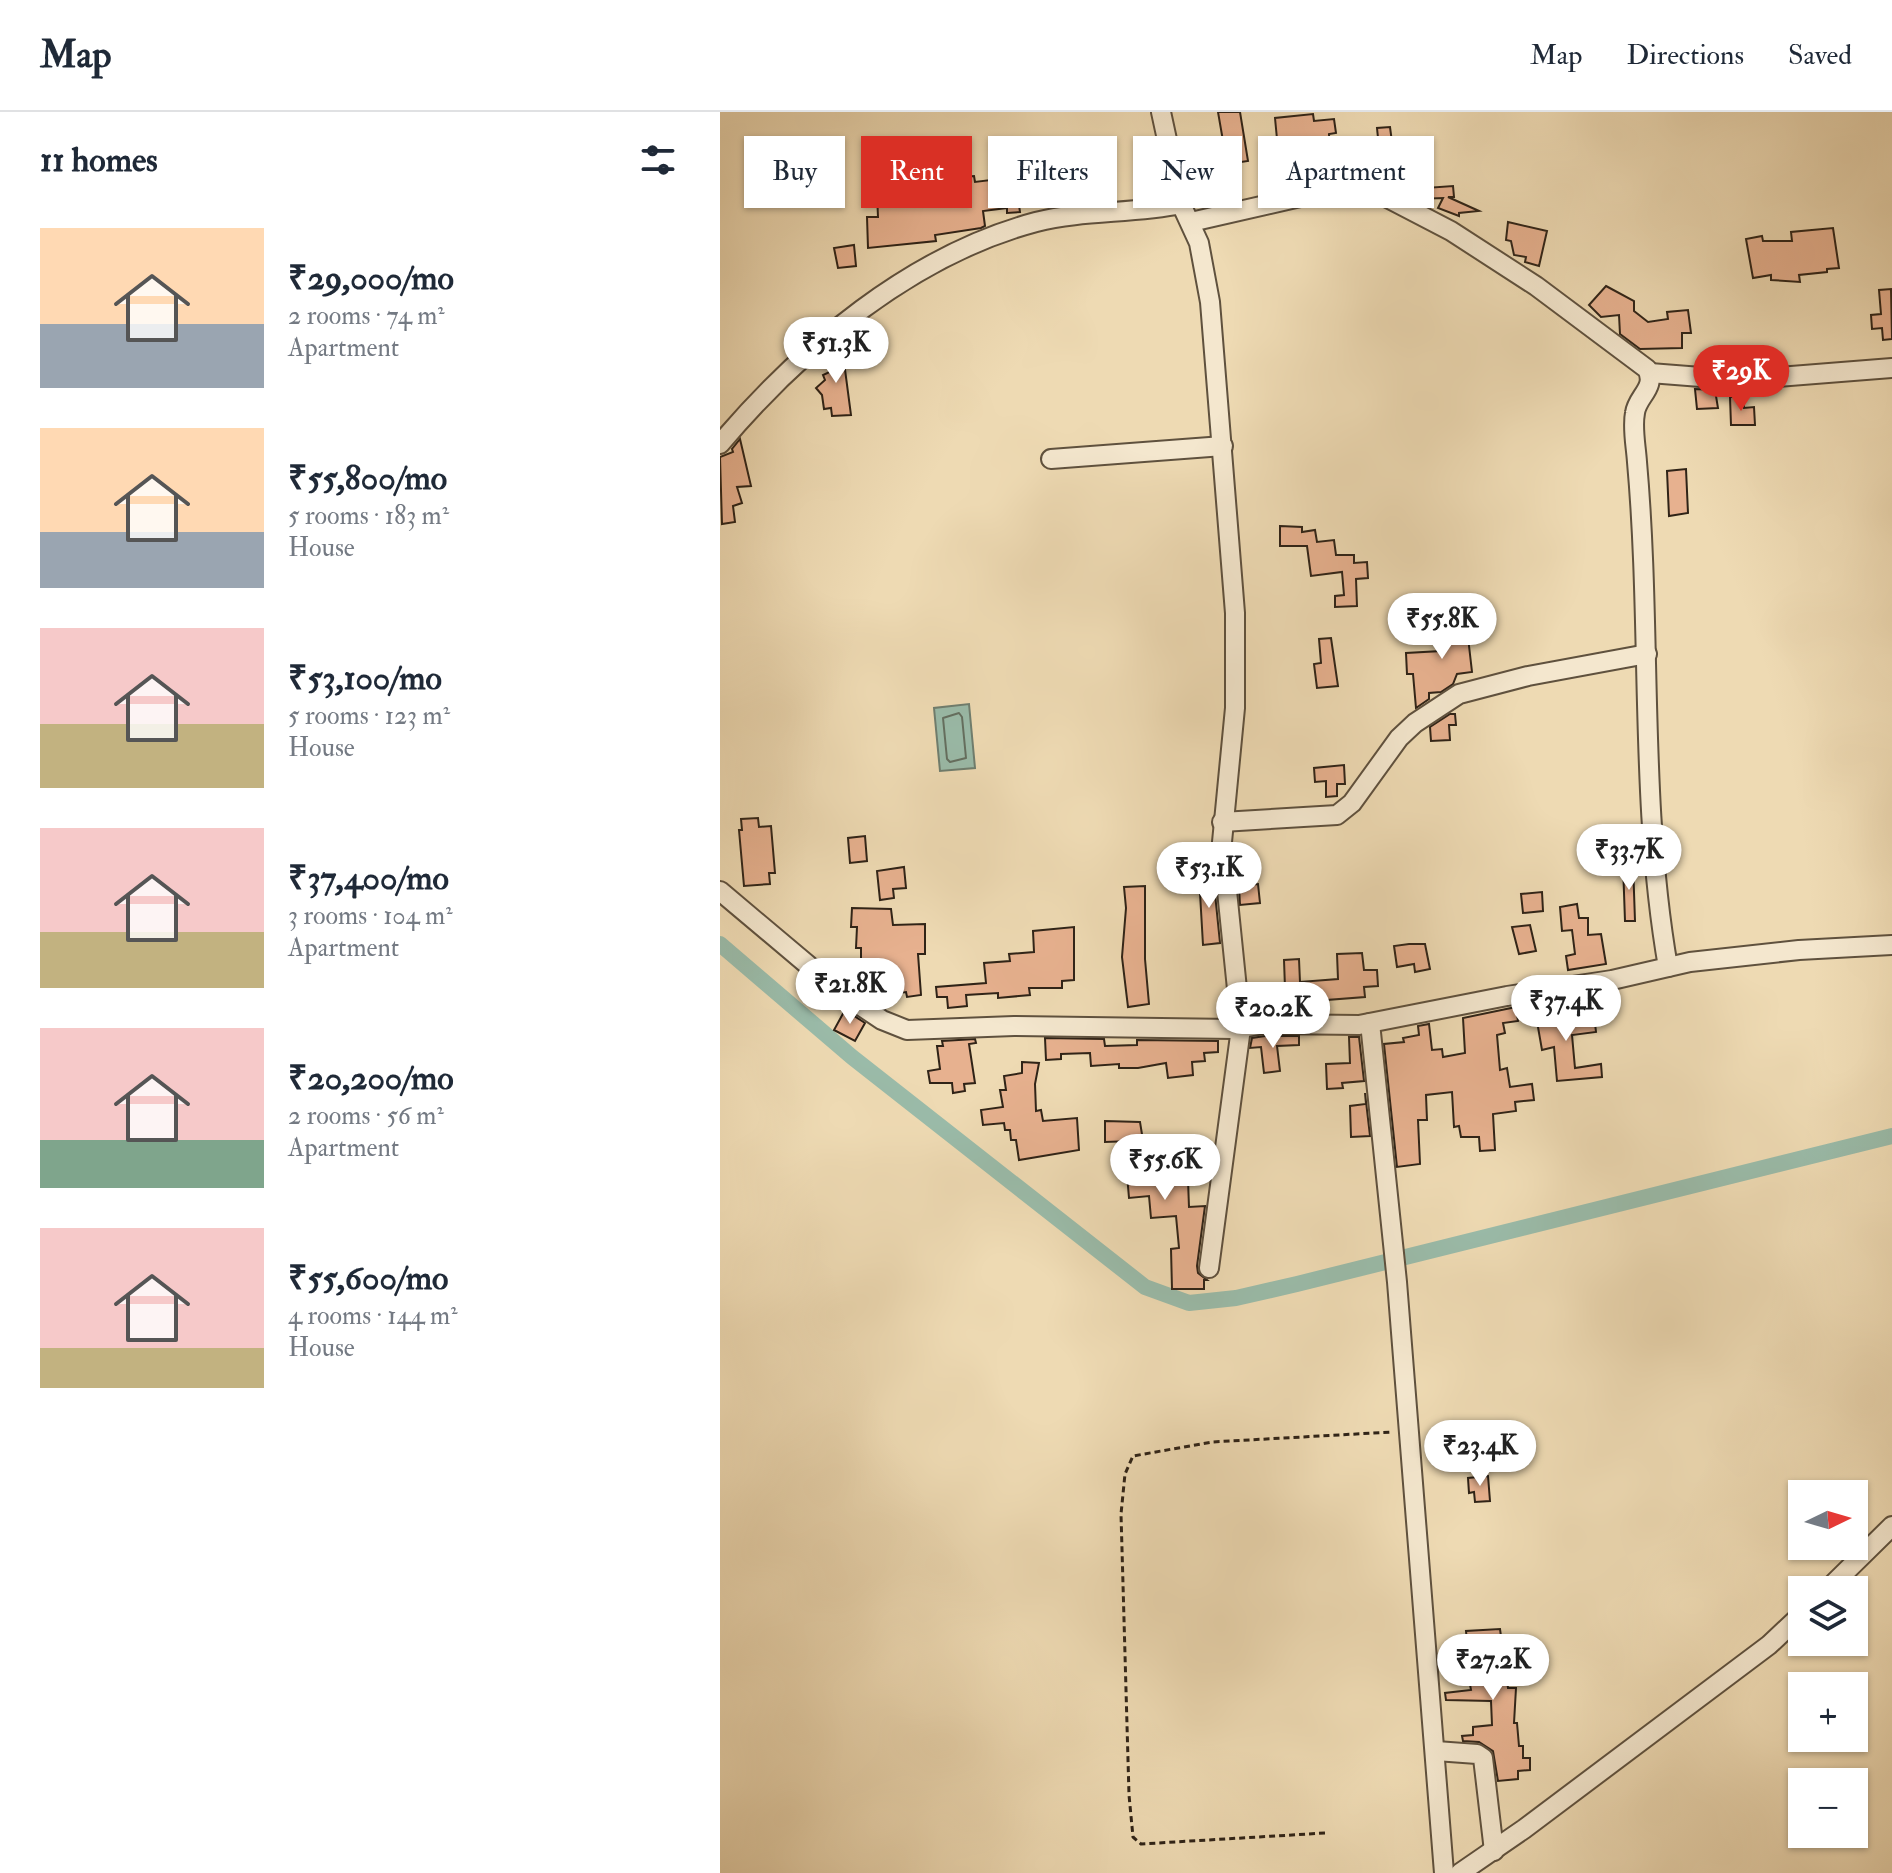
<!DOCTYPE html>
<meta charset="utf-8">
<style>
:root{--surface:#fff;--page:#f6f6f7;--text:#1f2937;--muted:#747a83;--line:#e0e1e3;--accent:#d93025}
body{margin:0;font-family:"IM FELL Double Pica",serif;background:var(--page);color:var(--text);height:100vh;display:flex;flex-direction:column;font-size:30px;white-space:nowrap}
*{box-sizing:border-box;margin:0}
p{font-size:26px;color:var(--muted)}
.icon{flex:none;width:44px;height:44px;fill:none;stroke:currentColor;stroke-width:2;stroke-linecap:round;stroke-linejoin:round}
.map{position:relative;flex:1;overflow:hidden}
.side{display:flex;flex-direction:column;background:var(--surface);width:720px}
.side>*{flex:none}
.guide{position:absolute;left:24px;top:24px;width:760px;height:72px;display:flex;gap:16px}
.needle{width:52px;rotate:85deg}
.controls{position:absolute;left:1068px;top:1368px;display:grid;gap:16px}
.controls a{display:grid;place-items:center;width:80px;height:80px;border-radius:0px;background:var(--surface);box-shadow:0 2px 6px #0004;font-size:40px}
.price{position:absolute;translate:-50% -68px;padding:0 18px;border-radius:28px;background:#fff;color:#222;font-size:26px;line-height:52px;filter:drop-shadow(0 2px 4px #0008)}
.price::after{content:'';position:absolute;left:50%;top:48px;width:24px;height:18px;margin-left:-12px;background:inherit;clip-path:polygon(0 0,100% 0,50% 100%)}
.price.current{background:var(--accent);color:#fff}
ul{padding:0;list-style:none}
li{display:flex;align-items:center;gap:24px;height:200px;padding:0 40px}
li span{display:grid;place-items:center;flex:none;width:224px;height:160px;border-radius:0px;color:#555}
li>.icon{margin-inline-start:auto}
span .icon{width:96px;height:96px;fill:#fffc;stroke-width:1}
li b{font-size:34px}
h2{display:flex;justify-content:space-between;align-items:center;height:96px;padding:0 40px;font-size:34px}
.chip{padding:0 28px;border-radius:0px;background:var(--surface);box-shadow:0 2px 6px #0004;font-size:28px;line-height:72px}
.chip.current{background:var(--accent);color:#fff}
header{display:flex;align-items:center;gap:48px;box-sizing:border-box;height:112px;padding:0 40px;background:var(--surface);border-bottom:2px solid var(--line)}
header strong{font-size:38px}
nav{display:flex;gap:44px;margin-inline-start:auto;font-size:28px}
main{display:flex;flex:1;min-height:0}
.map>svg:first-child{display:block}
.water{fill:#9abba9;stroke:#6f7e6f;stroke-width:2}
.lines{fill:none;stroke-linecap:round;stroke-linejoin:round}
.shore{stroke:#646f60;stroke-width:2}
.canal{stroke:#9abba9;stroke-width:16}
.building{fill:#e7b18f;stroke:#2f2317;stroke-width:2}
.minor-casing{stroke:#5f513e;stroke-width:22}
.path{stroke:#2f2317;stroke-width:3;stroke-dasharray:6 4;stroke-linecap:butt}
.minor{stroke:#f4e7ce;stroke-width:18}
</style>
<header>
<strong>Map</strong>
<nav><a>Map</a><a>Directions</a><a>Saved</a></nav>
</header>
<main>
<section class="side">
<h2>11 homes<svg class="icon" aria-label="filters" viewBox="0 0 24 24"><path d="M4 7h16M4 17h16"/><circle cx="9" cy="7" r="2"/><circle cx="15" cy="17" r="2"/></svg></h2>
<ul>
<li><span style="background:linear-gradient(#ffd9b3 60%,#9aa5b1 0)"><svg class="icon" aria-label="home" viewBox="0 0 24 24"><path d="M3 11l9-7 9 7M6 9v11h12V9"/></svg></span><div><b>₹29,000/mo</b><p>2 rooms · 74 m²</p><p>Apartment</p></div></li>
<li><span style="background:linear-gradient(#ffd9b3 65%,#9aa5b1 0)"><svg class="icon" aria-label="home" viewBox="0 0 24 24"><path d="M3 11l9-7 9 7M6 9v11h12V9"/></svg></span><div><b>₹55,800/mo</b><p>5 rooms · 183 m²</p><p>House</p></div></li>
<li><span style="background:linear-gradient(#f6c9c9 60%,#c2b280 0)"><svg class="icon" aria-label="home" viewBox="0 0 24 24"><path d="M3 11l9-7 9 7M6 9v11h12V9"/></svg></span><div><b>₹53,100/mo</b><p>5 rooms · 123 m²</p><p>House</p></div></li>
<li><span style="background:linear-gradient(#f6c9c9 65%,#c2b280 0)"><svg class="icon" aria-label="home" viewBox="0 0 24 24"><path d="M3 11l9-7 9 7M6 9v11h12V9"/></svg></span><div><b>₹37,400/mo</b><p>3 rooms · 104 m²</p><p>Apartment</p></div></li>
<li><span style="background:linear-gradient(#f6c9c9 70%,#7fa58c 0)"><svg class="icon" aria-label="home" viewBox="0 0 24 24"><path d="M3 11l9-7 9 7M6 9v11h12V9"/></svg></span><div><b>₹20,200/mo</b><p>2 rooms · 56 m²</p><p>Apartment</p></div></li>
<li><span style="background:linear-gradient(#f6c9c9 75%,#c2b280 0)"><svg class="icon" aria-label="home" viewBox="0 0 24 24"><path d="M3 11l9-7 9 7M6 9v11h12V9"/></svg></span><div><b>₹55,600/mo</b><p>4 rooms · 144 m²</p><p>House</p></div></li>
</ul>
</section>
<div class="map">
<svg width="1172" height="1761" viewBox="0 0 1172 1761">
<rect width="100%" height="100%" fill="#eedab3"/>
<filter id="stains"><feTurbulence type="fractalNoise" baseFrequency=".0025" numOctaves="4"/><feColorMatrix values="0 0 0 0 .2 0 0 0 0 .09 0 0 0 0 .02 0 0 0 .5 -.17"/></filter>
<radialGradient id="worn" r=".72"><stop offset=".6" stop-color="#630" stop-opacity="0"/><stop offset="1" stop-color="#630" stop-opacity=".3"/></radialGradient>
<path class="water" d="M249,592L255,656L220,659L214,596Z"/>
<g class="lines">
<path class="shore" d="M239,601L242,605L246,646L230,650L227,647L223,606Z"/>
<path class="canal" d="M0,832L132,945L425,1175L469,1191L516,1186L577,1172L1172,1024"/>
</g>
<g class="building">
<path d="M498,0H520L528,49L507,52Z"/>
<path d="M593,2L594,9L614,7L616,21L609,22L610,38L601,39L603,61L592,63L589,39L553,43L552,28L557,27L555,6Z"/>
<path d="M670,15L673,38L690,39L691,44L703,42L706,76L733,74L734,85H728L759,99L739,101V104L718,96L723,86L696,87L693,61L649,65L647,48L638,49L637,38L647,37L646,28L658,26L657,16Z"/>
<path d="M254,64L255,70L295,65L300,100L287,101V96L263,99L265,114L261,116L215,123L216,129L148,136L147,105H158L157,81L197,78L196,68Z"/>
<path d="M788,110L827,119L819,154L805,150L806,145L794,143L791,129L786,128Z"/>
<path d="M1113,116L1119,156L1107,157V160L1079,163L1080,170L1051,168V163L1033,166L1026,127L1042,124L1043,129H1072L1071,120Z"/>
<path d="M134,133L136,154L118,156L114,136Z"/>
<path d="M886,174L914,189V199L928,210L948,207L947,200L968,198L971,221H962V236L920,237L900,222L899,203L881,205L869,193Z"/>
<path d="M1171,177L1172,227L1163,228L1162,216L1152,217L1151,203L1161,202L1159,178Z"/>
<path d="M121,230L126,250H124L131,303L112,304L111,296L104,297L102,283L96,276L105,268L103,263L114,258L109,238Z"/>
<path d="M975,277L995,278L998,296L977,297Z"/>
<path d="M1023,284L1024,296L1034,295L1035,313H1011L1010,285Z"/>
<path d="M20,327L31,374L17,375L22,391L13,394L15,410L2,412L0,345L13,340L12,337Z"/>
<path d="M966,357L968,401L949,404L947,359Z"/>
<path d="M560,414L582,415V420L595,418L597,430L614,428L616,443H634V451L647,450L648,466L636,467L637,494L615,495V484L624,483L622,460L591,464L587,434H560Z"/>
<path d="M751,504L753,525H748L752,560L737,562L733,572L721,580L709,581V587L696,596L693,562H687L686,541L721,539L720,530L726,529L724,512Z"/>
<path d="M611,526L618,574L597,576L594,552L601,551L599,527Z"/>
<path d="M730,602H735L736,613H729L730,628L711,629L710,615Z"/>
<path d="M624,653L625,672H617V684L606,685V669L595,670L594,656Z"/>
<path d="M38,706L39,715L51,714L55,761H49L50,772L24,774L19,718H22L21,707Z"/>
<path d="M145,724L147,749L130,751L128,726Z"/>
<path d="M913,751L915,809H905L903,752Z"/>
<path d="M184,755L186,776L173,777L174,786L160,788L157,759Z"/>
<path d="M493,762L500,831L483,833L480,781L477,780H480L479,763Z"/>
<path d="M538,772L540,791L520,793L519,774Z"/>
<path d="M425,774V847L429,892L408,895L402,845L406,796L404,775Z"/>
<path d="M822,780L823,799L803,801L801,782Z"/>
<path d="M857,792L859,806H868V823L881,822L886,852L848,858L846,844L855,842L852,818L842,819L840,795Z"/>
<path d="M132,796L171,797L173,813L205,812V842H198L201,883L187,885L186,880L172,882L168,856H141V836H136L137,815H131Z"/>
<path d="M810,813L816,839L799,842L792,815Z"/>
<path d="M354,815V868L342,869V876H309L310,883L278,886V881L246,883L247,894L228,896L227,885H217L216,875L266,871L264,851L290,849L289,842L314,840L313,819Z"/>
<path d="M689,832H705L710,857L695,860L694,852L677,855L674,834Z"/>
<path d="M642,841L644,858H657L658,874L644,875L645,885L594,889V892L570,894L569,876H565L564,848L579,847L580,870L618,867L617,842Z"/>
<path d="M796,895L798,909L783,911L785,921L777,923L780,958L787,956L790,975L812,972L814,988L795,990L796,999L773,1002L775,1038L760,1039L759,1025H741L739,1014L734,1015L732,980L706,983L707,1008H698L700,1052L677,1055L664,932L684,930L683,926L699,923L698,914L709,912L712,938L722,937L723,945L745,941L743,906Z"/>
<path d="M832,895L836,909L874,903L876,920L852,923L855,956L881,952L882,965L837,969L834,935L822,938L815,898Z"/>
<path d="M125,898L145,911L135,929L114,918Z"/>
<path d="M545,924H579V933L557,934L560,959L544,961L541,935L530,936L532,926Z"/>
<path d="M629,925H639L644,969L622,971L623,976L607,977L606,952L630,951Z"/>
<path d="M325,926L384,927L385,934L417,933V928L498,929V940L484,941L485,949L472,950L473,963L448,966L446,951L418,956H399V952L371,954L370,941L341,942V947L326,948Z"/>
<path d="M255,927L256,931L249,932L255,971L244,972L245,979L233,981L232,971H210L208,959L220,957L217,934H223L222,929Z"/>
<path d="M302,950L319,951L315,972L316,999L321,998L323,1009L357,1006L359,1038L299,1048L296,1028H291L290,1018H285L284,1011L263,1013L261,998L283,995L280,978H286L284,964L302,961Z"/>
<path d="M645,981L650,1024L631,1025L630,994L646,992Z"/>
<path d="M385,1009L420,1010L427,1053L433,1052L434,1057L472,1055L473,1068H468L469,1095L485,1094L477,1154L478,1161L487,1168H484V1177H452L451,1137L459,1136L456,1104L431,1106L429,1084L409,1086L406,1051L415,1050L412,1029L385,1030Z"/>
<path d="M768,1364L770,1389L755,1390L754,1380L749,1381L748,1366Z"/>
<path d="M780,1517L788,1576H796L794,1611H797L799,1634H803V1646H810V1658L798,1659V1667L778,1669L773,1639L759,1630L743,1629L742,1624L753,1623V1615L772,1613L771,1589L726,1588L725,1581L751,1578L744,1540L748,1539L746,1519Z"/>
</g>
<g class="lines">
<defs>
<g id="minor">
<path d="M441,0L461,92L479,131L490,190L515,501V596L502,730L521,916L489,1156"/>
<path d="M471,110L602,80H656L731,119L816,174L927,257C937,276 917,284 915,301C912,316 916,334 917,350C932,518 919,689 948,855"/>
<path d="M930,261L1019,268L1172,256"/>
<path d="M0,332C81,236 192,143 316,110C363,98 413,102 461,92"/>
<path d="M331,347L503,334"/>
<path d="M502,710L617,703L632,691L679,626L695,611L739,582L808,564L927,542"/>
<path d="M0,779L120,880L162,908L187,918L294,914L514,917L544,912L639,913L787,884L892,868L970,850L1079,838L1172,833"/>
<path d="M650,911L677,1170L724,1761"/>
<path d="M1107,1478L1172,1414"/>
<path d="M716,1639L757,1642L763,1646L774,1739"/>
<path d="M740,1761L804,1717L1049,1533L1082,1502"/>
</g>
</defs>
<use href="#minor" class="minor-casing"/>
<path class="path" d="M605,1721L421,1732L413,1725L409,1683L401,1402L405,1362L413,1344L492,1330L672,1320"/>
<use href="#minor" class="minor"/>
</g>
<rect width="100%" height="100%" filter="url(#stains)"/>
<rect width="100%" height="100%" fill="url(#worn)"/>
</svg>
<div class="controls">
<a><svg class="needle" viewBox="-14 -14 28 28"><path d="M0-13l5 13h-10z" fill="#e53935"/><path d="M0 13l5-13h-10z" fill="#747a83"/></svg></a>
<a><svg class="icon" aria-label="layers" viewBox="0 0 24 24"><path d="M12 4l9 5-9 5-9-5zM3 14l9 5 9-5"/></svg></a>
<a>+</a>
<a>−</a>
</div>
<b class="price" style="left:116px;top:273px">₹51.3K</b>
<b class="price current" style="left:1021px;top:301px">₹29K</b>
<b class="price" style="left:722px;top:549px">₹55.8K</b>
<b class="price" style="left:909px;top:780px">₹33.7K</b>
<b class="price" style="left:489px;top:798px">₹53.1K</b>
<b class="price" style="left:130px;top:914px">₹21.8K</b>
<b class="price" style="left:846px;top:931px">₹37.4K</b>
<b class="price" style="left:553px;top:938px">₹20.2K</b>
<b class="price" style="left:445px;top:1090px">₹55.6K</b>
<b class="price" style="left:760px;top:1376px">₹23.4K</b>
<b class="price" style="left:773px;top:1590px">₹27.2K</b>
<div class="guide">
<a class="chip">Buy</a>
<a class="chip current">Rent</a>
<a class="chip">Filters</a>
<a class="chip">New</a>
<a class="chip">Apartment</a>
</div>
</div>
</main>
